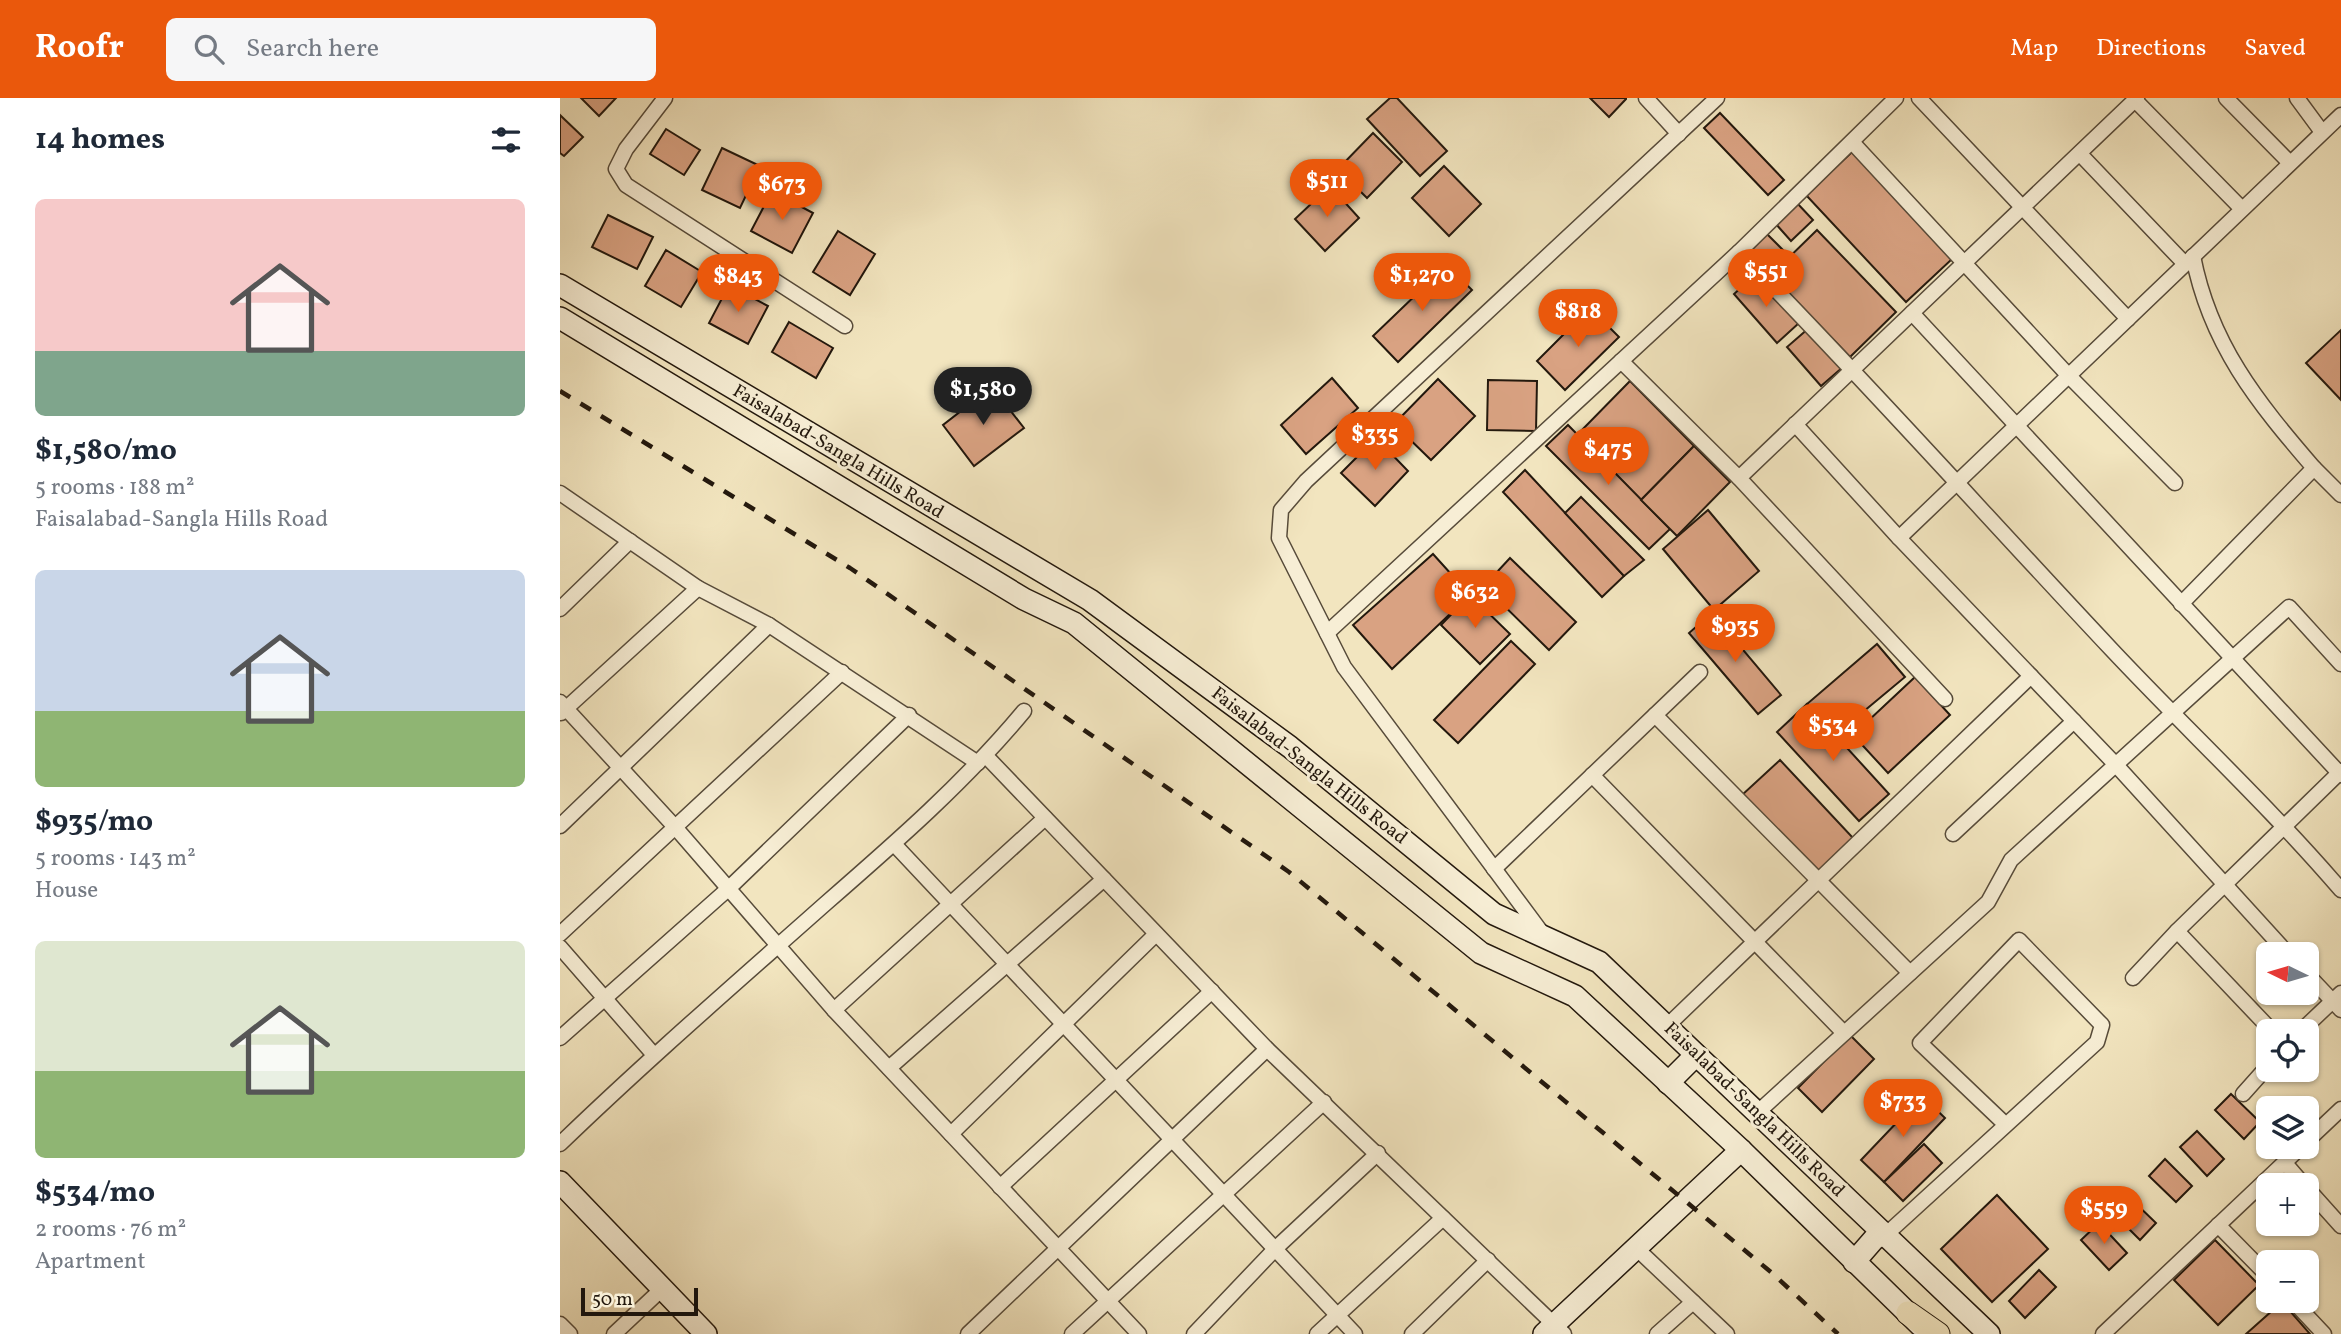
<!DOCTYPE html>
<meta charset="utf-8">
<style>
:root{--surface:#fff;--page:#f6f6f7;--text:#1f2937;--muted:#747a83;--accent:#ea580c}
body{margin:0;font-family:Vollkorn,serif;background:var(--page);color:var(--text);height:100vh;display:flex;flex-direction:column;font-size:26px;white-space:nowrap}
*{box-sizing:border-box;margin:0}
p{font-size:23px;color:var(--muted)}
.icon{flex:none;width:38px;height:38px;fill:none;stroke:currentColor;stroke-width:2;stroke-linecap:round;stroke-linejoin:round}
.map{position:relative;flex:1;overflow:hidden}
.side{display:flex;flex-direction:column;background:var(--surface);width:560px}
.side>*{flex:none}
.needle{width:46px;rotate:275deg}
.tools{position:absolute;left:1696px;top:844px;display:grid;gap:14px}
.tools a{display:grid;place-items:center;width:63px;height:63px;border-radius:10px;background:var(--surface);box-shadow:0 2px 5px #0004;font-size:35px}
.scale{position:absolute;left:21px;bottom:18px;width:117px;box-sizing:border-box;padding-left:7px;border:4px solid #23180d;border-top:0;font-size:19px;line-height:24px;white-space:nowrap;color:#23180d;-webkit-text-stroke:5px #f7eed5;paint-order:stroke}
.price{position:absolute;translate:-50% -60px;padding:0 16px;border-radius:24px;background:var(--accent);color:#fff;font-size:23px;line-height:46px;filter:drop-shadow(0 2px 4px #0008)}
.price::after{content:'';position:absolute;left:50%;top:42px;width:21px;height:16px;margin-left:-10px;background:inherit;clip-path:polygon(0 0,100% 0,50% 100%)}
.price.current{background:#222;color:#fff}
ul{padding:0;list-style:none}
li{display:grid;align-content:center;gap:14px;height:371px;padding:0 35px}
li span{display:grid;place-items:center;height:217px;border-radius:10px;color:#555}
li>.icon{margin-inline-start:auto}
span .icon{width:126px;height:126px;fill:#fffc;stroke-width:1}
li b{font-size:30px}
h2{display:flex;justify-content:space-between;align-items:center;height:84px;padding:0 35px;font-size:30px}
header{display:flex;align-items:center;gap:42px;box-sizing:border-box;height:98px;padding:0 35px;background:var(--accent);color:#fff}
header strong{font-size:33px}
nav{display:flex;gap:38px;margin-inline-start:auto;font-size:24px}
.search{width:490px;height:63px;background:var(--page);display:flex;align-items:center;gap:18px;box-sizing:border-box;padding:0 24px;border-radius:10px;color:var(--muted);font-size:26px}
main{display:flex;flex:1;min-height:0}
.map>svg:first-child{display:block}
.building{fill:#d9a282;stroke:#23180d;stroke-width:2}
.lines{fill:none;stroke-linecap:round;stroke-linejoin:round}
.street-casing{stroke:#574b3a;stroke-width:17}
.secondary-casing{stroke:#23180d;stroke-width:24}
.primary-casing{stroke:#23180d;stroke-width:25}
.street{stroke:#f7eed5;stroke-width:14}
.secondary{stroke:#f7eed5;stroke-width:21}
.primary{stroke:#f2e5bf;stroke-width:23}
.rail{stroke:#23180d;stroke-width:4.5;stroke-dasharray:12 12;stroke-linecap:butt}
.labels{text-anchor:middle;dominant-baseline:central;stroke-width:6;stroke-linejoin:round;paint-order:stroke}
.street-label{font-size:19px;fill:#23180d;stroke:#f7eed5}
</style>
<header>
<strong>Roofr</strong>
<div class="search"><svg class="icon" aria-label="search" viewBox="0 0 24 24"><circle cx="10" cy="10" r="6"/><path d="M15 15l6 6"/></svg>Search here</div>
<nav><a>Map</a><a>Directions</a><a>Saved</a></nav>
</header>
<main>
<section class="side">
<h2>14 homes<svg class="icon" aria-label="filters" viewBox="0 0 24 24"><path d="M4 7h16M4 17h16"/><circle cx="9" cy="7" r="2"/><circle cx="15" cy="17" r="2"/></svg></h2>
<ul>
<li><span style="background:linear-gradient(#f6c9c9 70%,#7fa58c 0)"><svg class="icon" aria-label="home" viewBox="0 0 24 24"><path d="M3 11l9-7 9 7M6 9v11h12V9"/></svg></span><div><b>$1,580/mo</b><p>5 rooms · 188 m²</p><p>Faisalabad-Sangla Hills Road</p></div></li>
<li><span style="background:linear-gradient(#c9d6e8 65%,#8fb573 0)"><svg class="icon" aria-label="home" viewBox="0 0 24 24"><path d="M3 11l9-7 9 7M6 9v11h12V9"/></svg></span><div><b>$935/mo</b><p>5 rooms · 143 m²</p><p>House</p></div></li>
<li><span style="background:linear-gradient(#dfe7d0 60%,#8fb573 0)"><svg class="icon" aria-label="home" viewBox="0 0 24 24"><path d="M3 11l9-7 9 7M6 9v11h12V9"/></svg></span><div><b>$534/mo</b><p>2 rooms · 76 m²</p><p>Apartment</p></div></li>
</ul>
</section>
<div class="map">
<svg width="1781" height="1236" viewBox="0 0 1781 1236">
<rect width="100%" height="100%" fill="#f2e5bf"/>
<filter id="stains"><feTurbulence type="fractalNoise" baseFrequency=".00286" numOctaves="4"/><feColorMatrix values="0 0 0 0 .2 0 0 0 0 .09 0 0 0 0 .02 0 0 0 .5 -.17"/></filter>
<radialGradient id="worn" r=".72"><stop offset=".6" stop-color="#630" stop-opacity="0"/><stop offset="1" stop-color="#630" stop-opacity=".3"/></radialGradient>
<g class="building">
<path d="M21,0H56L39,18Z"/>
<path d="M830,0H837L887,53L860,78L807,21Z"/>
<path d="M1030,0H1066V1L1049,19Z"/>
<path d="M1160,15L1224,82L1208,97L1144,30Z"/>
<path d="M0,17L23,39L4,58L0,55Z"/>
<path d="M106,31L140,52L124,77L90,56Z"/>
<path d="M813,35L842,64L807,100L778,71Z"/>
<path d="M162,50L200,68L180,110L142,92Z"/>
<path d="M1292,54L1392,161L1346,204L1246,97Z"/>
<path d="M884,68L921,106L889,138L852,100Z"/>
<path d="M770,88L799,120L765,153L735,121Z"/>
<path d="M212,93L253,115L232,155L191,133Z"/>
<path d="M1237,105L1253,122L1231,143L1215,125Z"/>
<path d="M48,117L93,139L77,171L32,149Z"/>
<path d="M1257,132L1336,214L1290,259L1211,177Z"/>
<path d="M278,133L315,156L290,197L253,174Z"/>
<path d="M1206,135L1223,152L1205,169L1189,152Z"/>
<path d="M106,152L142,174L121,209L85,188Z"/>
<path d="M887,167L912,192L838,264L813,238Z"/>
<path d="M1195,177L1239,225L1217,245L1174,196Z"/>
<path d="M169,187L208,208L188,246L149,225Z"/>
<path d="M1030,210L1059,239L1005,292L977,263Z"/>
<path d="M229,224L273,250L256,280L212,254Z"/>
<path d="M1249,230L1283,269L1261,288L1227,249Z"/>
<path d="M1781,232V302L1746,265Z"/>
<path d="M772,280L798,310L746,356L721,327Z"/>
<path d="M878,281L915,318L871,362L834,326Z"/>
<path d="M928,282L977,283L976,333L927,332Z"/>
<path d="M1070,283L1134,348L1081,402L1017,337Z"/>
<path d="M432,289L464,330L414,368L383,327Z"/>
<path d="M1008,327L1110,431L1089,451L986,348Z"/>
<path d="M816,340L848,373L815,408L781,375Z"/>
<path d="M1134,348L1170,384L1117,438L1081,402Z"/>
<path d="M965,372L1064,478L1042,499L943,394Z"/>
<path d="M1021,399L1084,462L1064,478L1005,415Z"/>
<path d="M1148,412L1199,473L1154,512L1103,451Z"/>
<path d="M873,456L910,497L832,571L793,527Z"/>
<path d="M950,460L1016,524L989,552L924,488Z"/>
<path d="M910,497L950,536L920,566L881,527Z"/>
<path d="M1152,515L1221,597L1198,616L1129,535Z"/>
<path d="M951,543L975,566L898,645L874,622Z"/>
<path d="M1317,546L1345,579L1274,638L1247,606Z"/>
<path d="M1355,579L1390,617L1328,675L1293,637Z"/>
<path d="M1247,606L1329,696L1299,723L1217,634Z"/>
<path d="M1220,662L1293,740L1255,776L1182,697Z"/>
<path d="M1290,937L1314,961L1262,1014L1238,990Z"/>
<path d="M1671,996L1700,1024L1684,1041L1655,1012Z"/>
<path d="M1362,998L1385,1020L1324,1084L1301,1062Z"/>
<path d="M1637,1033L1664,1061L1647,1078L1620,1049Z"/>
<path d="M1364,1046L1382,1065L1343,1103L1324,1084Z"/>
<path d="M1605,1061L1632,1088L1616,1104L1589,1078Z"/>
<path d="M1437,1097L1488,1151L1432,1204L1381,1151Z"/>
<path d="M1568,1098L1596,1125L1580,1142L1552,1114Z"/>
<path d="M1539,1125L1567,1155L1549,1172L1521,1142Z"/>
<path d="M1655,1142L1699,1187L1658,1227L1614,1182Z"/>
<path d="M1479,1172L1496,1189L1465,1220L1449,1203Z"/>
<path d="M1722,1204L1750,1236H1686Z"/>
</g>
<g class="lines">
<defs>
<g id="street">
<path d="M105,0L66,51L56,71L66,87L285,228"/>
<path d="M1086,0L1119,36"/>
<path d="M1359,0L1568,221"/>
<path d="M1666,0L1730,65"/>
<path d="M1737,0L1762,34"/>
<path d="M1575,2L1682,111"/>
<path d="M1292,44L1508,277L1615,385"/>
<path d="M1521,57L1625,166"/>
<path d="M1179,154C1306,283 1427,419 1551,551C1627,632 1708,707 1781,792"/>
<path d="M1352,215L1781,677"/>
<path d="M1061,263L1179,380"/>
<path d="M1235,326L1339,440"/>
<path d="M1754,370L1781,397"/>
<path d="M0,395L138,490L209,527L418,665"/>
<path d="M1621,506L1754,370C1697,304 1650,246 1633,158"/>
<path d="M0,511L70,443"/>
<path d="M767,535L1179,154L1336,0"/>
<path d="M1385,601L1179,380L1577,0"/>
<path d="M0,604L115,729L274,912L579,1236"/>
<path d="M1,615L138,490"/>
<path d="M1095,617L1350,875"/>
<path d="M426,658L707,951L1004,1236"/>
<path d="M1032,677L1284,935"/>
<path d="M0,728L209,527"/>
<path d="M1393,736L1514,623"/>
<path d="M334,746L795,1236"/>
<path d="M934,771L1140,574"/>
<path d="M982,835L784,569L719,440L721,412L746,383L1157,0"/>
<path d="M0,836L282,574"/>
<path d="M0,849L94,957"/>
<path d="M1728,856L1557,668L1339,440L1781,17"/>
<path d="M1746,875L1781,912"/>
<path d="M1573,880L1617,833"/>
<path d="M274,912L485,720"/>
<path d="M1106,929L1471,578"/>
<path d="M1712,933L1617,833L1781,673"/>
<path d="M1741,933L1781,895"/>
<path d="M0,940L168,791L349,617"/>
<path d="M329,970L544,781"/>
<path d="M1683,996L1708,968"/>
<path d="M1197,1015L1428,804L1451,762L1729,509L1781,566"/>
<path d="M391,1036L596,836"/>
<path d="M1746,1044L1781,1011"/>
<path d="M0,1046C86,963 176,885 265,806C335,745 405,684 464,613"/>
<path d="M1725,1065L1744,1087"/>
<path d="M440,1089L652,893"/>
<path d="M1746,1089L1781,1128"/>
<path d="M1658,1127L1708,1178"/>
<path d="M1320,1142L1537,944L1542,927L1459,842L1360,945L1446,1027"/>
<path d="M1076,1150L1167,1236"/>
<path d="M1732,1202L1764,1236"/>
<path d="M0,1226L10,1236"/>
<path d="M54,1236L103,1190"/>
<path d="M408,1236L707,951"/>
<path d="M512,1236L764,1004"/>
<path d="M634,1236L716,1150L818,1055"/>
<path d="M757,1236L883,1120"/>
<path d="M852,1236L928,1162"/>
<path d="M1097,1236L1133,1204"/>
<path d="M1543,1236L1742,1048"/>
</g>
<g id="secondary">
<path d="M0,187L530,502L730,649L934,816L1039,864L1429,1236"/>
<path d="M0,220L464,501L514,525L921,855L1015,898L1181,1052L1360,1227"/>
<path d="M1108,985L1136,957"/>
<path d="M0,1084L146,1236"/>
<path d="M1294,1164L1321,1133"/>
<path d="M984,1236L1181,1052"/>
</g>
<path id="primary" d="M1348,1215L1378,1236"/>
</defs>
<use href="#street" class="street-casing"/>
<use href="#secondary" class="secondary-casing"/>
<use href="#primary" class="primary-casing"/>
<use href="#street" class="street"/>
<use href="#secondary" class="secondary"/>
<use href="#primary" class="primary"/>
<path class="rail" d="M0,293L290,470L729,774L1212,1175L1278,1236"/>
</g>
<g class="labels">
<g class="street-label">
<text transform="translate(278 354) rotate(31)">Faisalabad-Sangla Hills Road</text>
<text transform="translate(749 668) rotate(38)">Faisalabad-Sangla Hills Road</text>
<text transform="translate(1194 1012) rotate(44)">Faisalabad-Sangla Hills Road</text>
</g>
</g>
<rect width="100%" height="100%" filter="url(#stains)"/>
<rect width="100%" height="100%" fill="url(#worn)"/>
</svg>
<div class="tools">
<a><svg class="needle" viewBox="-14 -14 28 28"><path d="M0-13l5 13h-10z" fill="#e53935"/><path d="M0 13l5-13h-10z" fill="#747a83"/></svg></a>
<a><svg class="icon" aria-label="locate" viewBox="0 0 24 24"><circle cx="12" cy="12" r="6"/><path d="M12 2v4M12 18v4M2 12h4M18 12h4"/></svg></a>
<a><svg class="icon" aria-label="layers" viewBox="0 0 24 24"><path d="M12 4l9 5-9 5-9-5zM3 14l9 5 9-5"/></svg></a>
<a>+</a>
<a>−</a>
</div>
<div class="scale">50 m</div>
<b class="price" style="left:767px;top:121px">$511</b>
<b class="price" style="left:222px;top:124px">$673</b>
<b class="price" style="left:1206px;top:211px">$551</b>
<b class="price" style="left:862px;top:215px">$1,270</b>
<b class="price" style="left:178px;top:216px">$843</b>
<b class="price" style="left:1018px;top:251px">$818</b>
<b class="price current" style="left:423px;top:329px">$1,580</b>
<b class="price" style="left:815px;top:374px">$335</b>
<b class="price" style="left:1048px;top:389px">$475</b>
<b class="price" style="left:915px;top:532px">$632</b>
<b class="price" style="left:1175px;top:566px">$935</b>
<b class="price" style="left:1273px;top:665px">$534</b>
<b class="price" style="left:1343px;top:1041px">$733</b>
<b class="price" style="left:1544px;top:1148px">$559</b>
</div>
</main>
